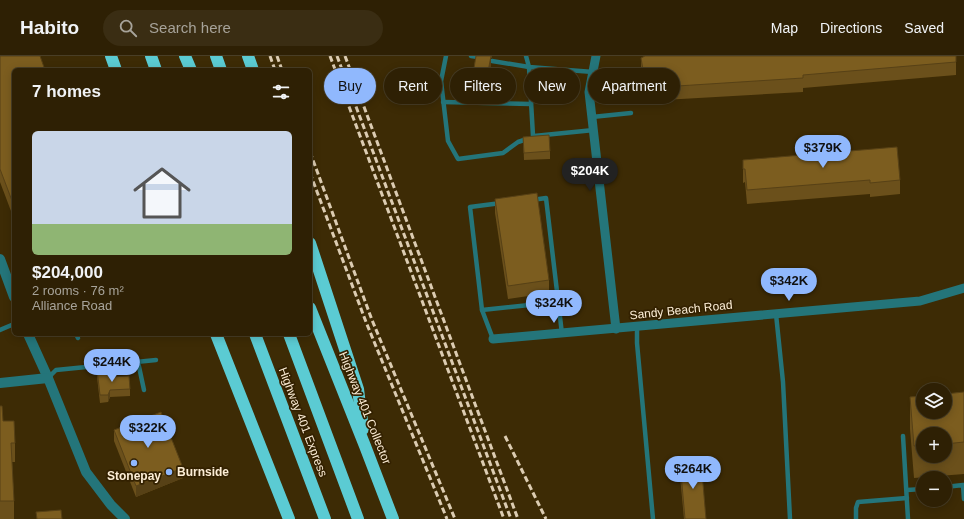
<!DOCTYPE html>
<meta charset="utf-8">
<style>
:root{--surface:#2e2004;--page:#3a2d13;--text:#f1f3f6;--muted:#a7a39a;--line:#493e26;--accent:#90b8fd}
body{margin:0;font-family:Helvetica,sans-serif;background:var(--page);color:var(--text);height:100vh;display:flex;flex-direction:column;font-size:15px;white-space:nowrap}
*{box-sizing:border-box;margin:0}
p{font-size:13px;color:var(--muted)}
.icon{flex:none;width:22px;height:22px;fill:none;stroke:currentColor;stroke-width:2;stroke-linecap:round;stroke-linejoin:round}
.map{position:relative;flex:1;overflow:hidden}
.side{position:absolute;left:12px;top:12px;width:300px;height:268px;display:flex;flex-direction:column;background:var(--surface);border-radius:6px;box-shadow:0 2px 10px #0003,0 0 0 1px var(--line)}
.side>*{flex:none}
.top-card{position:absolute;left:324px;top:12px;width:380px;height:36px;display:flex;gap:8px}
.buttons{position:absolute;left:916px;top:327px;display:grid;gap:8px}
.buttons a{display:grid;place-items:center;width:36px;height:36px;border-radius:50%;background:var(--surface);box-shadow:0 2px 10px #0003,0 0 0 1px var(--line);font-size:20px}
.price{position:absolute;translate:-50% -34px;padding:0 9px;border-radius:14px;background:var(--accent);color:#111;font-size:13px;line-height:26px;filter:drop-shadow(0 1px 2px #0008)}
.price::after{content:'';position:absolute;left:50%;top:24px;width:12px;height:9px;margin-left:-6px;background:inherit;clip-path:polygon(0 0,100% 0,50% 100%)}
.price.current{background:#222;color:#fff}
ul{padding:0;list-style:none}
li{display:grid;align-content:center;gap:8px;height:212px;padding:0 20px}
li+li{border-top:1px solid var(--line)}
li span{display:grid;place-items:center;height:124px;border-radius:6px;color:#555}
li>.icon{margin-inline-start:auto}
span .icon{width:72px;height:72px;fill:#fffc;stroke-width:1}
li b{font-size:17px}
h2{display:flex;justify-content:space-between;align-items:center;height:48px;padding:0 20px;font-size:17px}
.tag{padding:0 14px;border-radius:18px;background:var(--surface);box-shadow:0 2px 10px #0003,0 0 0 1px var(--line);font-size:14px;line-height:36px}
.tag.current{background:var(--accent);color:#111}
header{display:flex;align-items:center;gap:24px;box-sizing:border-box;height:56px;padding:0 20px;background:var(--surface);border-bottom:1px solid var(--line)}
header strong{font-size:19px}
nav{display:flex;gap:22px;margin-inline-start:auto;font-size:14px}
.search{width:280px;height:36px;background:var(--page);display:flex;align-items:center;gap:10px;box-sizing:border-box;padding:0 14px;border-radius:22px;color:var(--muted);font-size:15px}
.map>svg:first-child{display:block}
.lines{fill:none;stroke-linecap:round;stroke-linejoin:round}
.service{stroke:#24757a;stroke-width:4.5}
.minor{stroke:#24757a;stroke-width:9}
.tertiary{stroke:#24757a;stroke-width:10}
.motorway{stroke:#5bcbd3;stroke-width:12}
.rail{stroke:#dcccb2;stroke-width:3;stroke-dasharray:6 3;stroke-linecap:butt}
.wall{fill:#6b501b;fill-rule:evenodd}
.shaded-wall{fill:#574116}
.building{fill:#7c5d1f;stroke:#574116}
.poi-dot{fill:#90b8fd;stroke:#332100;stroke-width:1.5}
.labels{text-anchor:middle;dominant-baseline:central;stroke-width:3.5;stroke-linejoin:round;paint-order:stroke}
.street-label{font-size:12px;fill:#fcedd5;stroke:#332100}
.poi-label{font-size:12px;font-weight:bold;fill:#fcedd5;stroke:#332100;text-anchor:start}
</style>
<header>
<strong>Habito</strong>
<div class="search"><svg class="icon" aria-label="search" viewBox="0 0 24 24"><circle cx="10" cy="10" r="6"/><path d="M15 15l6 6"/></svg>Search here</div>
<nav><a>Map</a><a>Directions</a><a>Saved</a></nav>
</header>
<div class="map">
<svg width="964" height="463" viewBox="0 0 964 463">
<rect width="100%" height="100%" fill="#3d2b05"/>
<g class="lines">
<g class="service">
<path d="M446,0L441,25L448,85L458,103L503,97L518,86L527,83"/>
<path d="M471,0L478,1"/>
<path d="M526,0L529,11L533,80"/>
<path d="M492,5L529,11L593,16"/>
<path d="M443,46L531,48"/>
<path d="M592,61L631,57"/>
<path d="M534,80L594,74"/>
<path d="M532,144L546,142L562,278"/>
<path d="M482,254L558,246"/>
<path d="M776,258L783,326L790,463"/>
<path d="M637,271V287L653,463"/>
<path d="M0,274L14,268"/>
<path d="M76,278L78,282"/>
<path d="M493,283L482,254L470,151L501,147"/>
<path d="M138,306L144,334"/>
<path d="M48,322L56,314L156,304"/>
<path d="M903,380L908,463"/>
<path d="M945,431L963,429L964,443"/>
<path d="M907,434L923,433"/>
<path d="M856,463V452L858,446L907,442"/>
</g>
<g class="minor">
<path d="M596,0L589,36L616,273"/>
<path d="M493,283L920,245L964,232"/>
</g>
<g class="tertiary">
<path d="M0,203L14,241"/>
<path d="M28,278L48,322L86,416L111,449L125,463"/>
<path d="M0,327L48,322"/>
</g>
<g class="motorway">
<path d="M111,0L116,14"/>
<path d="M151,0L156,14"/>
<path d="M185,0L191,14"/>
<path d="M216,0L221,14"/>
<path d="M248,0L253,14"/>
<path d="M310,187L358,333L363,373"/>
<path d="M310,252L365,390L393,463"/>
<path d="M216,278L289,463"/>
<path d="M255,278L325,463"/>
<path d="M289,278L358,463"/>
</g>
<g class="rail">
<path d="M270,0L275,14"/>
<path d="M277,0L282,14"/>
<path d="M330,0L504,463"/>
<path d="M337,0L511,463"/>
<path d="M345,0L518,463"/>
<path d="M310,96L372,264L455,463"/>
<path d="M310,117L366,266L447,463"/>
<path d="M505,380L546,463"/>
</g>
</g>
<g class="wall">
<path d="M0,0L14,14V163L0,126Z"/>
<path d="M476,0L492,1L491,2V9L487,31L473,29V18Z"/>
<path d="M641,2L956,6V19L803,32V36L646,45L641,16Z"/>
<path d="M523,81L550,95V103L524,104Z"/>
<path d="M743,104L900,124V138L870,141V138L747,148L745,126L743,127Z"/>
<path d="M495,143L549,224V237L508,243L495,157Z"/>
<path d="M97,314L130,333V340L110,341L108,346L100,347L97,321Z"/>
<path d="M964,336V418L914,422L910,373V341ZM923,378H945V400H923Z"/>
<path d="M0,350L3,365L15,387V406H12L14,445V463H0Z"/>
<path d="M114,374L183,422L136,441L114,385Z"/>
<path d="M680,406L706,463H684L680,420Z"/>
</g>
<g class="shaded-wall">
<path d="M488,0H492V1L491,2V9L487,31Z"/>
<path d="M110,334V341L108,346V339Z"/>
<path d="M183,412V422L136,441V430Z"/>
</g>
<g class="building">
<path d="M0,0H40L45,14H14V150L0,113Z"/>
<path d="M476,0H491L487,21L473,18Z"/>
<path d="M645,0H956V6L803,19V22L646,32L641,2Z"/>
<path d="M549,79L550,95L524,97L523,81Z"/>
<path d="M897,91L900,124L870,127V124L747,134L745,113H743V104Z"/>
<path d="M537,137L549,224L508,230L495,143Z"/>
<path d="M97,314L106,315L109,321L129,320L130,333L110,334L108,339H100Z"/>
<path d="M964,336V386L945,388V378H923V389L914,390L910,341L923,340V356H945V338Z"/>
<path d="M0,350H2L3,365H14L15,387H11L14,445H0Z"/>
<path d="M161,356L183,412L136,430L114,374Z"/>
<path d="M701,404L706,463H685L680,406Z"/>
<path d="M61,454L62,463H37L36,456Z"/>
</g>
<g class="poi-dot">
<circle cx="134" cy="407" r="4"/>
<circle cx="169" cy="416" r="4"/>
</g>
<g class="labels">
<g class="street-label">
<text transform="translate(681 254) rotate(-6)">Sandy Beach Road</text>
<text transform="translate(365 352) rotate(68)">Highway 401 Collector</text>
<text transform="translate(303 366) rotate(69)">Highway 401 Express</text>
</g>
<g class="poi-label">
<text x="177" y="416">Burnside</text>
<text x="134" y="420" text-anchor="middle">Stonepay</text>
</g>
</g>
</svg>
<div class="buttons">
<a><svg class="icon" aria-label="layers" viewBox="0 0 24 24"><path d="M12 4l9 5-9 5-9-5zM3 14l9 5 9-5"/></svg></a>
<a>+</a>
<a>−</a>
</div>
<b class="price" style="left:823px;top:113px">$379K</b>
<b class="price current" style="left:590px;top:136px">$204K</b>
<b class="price" style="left:789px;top:246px">$342K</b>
<b class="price" style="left:554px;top:268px">$324K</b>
<b class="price" style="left:112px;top:327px">$244K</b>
<b class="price" style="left:148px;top:393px">$322K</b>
<b class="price" style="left:693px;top:434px">$264K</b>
<div class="top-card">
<a class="tag current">Buy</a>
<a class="tag">Rent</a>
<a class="tag">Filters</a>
<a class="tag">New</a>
<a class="tag">Apartment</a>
</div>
<section class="side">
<h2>7 homes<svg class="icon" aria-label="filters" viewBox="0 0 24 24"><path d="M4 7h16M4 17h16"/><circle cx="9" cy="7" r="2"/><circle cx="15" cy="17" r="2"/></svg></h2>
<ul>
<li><span style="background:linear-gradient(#c9d6e8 75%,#8fb573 0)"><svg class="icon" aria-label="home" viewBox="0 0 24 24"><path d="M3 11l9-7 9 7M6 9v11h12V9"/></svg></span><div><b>$204,000</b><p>2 rooms · 76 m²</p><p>Alliance Road</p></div></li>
</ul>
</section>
</div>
